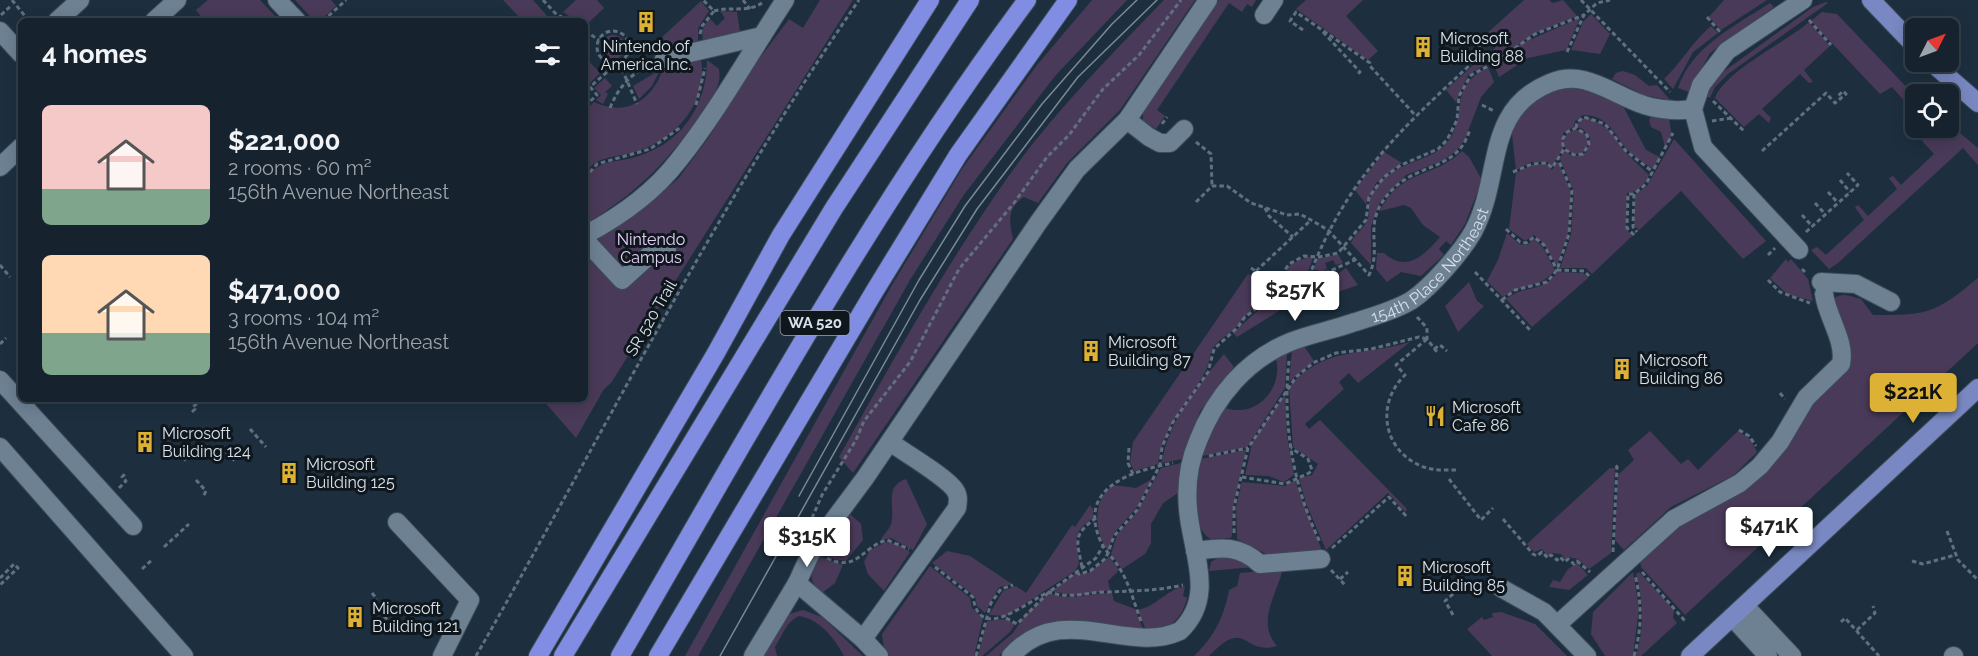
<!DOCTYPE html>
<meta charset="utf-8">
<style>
:root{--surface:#16232f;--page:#1f2b37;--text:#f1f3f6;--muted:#9ea4aa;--line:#35404b;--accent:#ddb133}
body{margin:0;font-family:Raleway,sans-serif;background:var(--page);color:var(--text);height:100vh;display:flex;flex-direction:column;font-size:22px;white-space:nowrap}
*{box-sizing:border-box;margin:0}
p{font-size:20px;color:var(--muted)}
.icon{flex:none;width:33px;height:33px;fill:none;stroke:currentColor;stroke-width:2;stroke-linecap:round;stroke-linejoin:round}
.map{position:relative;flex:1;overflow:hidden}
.sheet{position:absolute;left:18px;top:18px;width:570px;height:384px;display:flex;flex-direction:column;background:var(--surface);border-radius:9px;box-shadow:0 3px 15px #0003,0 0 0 2px var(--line)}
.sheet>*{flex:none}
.needle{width:39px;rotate:48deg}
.tools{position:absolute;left:1905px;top:18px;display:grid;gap:12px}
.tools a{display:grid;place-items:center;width:54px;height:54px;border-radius:9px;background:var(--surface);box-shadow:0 3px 15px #0003,0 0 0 2px var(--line);font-size:30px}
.price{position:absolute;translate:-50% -51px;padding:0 14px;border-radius:6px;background:#fff;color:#222;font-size:20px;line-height:39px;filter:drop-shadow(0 2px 3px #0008)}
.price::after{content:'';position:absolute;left:50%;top:36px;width:18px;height:14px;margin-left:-9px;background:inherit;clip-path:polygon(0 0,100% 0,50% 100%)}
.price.on{background:var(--accent);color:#111}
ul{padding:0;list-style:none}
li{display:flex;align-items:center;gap:18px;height:150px;padding:0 24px}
li span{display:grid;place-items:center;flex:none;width:168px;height:120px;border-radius:9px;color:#555}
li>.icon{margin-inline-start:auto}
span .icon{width:72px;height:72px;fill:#fffc;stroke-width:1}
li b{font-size:26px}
h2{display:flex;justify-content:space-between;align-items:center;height:72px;padding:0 24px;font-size:26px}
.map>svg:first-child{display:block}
.green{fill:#4a3a59}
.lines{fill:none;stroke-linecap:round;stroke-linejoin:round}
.minor-casing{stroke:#3c4c58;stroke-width:20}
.major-casing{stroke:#3c4c58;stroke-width:20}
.highway-casing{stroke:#3c4c58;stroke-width:20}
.path{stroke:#61707e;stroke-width:3;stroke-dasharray:4.5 3;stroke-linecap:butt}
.minor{stroke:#6d8193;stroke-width:18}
.major{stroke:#7988c2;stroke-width:18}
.highway{stroke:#818de2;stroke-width:18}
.tram{stroke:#7b8996;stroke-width:1.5}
.labels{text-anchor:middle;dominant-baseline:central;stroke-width:6;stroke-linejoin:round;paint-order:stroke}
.shield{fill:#0f171d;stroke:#9aa4ad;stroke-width:1.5}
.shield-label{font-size:15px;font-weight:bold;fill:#d6e1eb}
.poi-label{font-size:16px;fill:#d6e1eb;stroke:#0f171d;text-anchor:start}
.park-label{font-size:16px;fill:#e5d1f8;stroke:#0f171d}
.street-label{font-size:16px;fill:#d6e1eb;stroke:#0f171d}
</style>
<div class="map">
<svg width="1978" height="656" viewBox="0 0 1978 656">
<rect width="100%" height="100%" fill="#1d2f3f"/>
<g class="green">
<path d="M208,0H260L280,21H205L196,10Z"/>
<path d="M295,0H331L336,6L320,21H314Z"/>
<path d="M503,0H533L549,18L546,21H523Z"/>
<path d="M576,0H597L604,8L585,26V21H577L563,12Z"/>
<path d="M820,0H853L611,383L604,389L576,438L542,399H585V254L621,288L593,241L638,211L678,179L709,137L750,71L789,19L803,28Z"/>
<path d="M1092,0H1127L1055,76L963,196L910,280L698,656H685L892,285L962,169L1037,65Z"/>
<path d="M1164,0H1195L1120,110L1067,163L1038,203L1024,197C1007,207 1009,222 1013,239L853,473L839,457C892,362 945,266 1008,177C1053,113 1109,57 1164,0Z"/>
<path d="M1219,0H1256L1252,7L1247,4L1242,12L1229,3L1157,110L1165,116L1156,129L1143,120V113Z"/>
<path d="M1306,0H1363L1346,16L1378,51L1368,60L1296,9Z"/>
<path d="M1524,0H1549L1553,3L1563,0L1577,16L1535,33L1493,62L1490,53L1496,47L1485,35Z"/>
<path d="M1724,0H1767L1721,30L1709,17Z"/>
<path d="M701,1L709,11L698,28V43L647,55L645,53Z"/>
<path d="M1826,2L1828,3L1728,74L1715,87L1710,98L1705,96L1723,72L1813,7Z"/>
<path d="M1770,3L1774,7L1710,53L1689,92L1678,88C1692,46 1735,26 1770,3Z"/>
<path d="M720,11L737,12L740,32L703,42L702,30L709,18L717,26L725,18Z"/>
<path d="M1822,12L1837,14L1915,96V113L1892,87L1880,94L1811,21Z"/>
<path d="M1591,14L1610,34L1600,54L1571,50L1583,22Z"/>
<path d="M1580,18L1566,50L1528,58L1499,77L1494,65L1520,44Z"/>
<path d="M1809,22L1830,46L1804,70L1813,82L1809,83L1800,74L1762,109L1771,118L1769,123L1759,114L1744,127L1715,98C1725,71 1785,43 1809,22Z"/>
<path d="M1711,26L1718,33L1693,52L1673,89L1664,79C1682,62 1692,42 1711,26Z"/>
<circle cx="613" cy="47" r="12"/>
<path d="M585,57L600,73L585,88Z"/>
<path d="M1481,58L1486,64L1468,75L1456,102L1446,90Z"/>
<path d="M701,60C709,103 674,141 634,152C616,158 597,155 585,173V111L594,102C626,117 652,101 663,69Z"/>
<path d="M707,60L719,69C722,86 712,97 703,110C672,158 635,195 585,224C585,208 581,187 590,174C600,160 617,162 632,158C679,146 707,108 707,60Z"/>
<path d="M1488,67L1494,82L1481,97L1465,139L1457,150L1444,160L1406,175L1380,202L1371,226V265L1351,243C1355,233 1363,230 1367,221C1370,215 1368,209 1369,203C1371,187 1388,173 1402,167C1418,159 1438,156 1449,140C1469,110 1447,89 1488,67Z"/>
<path d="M660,70L652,86L639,99L633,86Z"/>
<path d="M1623,71L1635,75L1649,86L1657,85L1670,100L1644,95L1612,79L1616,73Z"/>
<path d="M605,78L612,86L605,92L608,94L603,104L596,100L601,95L594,88Z"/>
<path d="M1564,88L1588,89L1623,106L1646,150L1660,157L1653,169C1644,163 1633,156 1626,148C1613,132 1607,115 1583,115L1575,121L1574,127L1563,133V149L1552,166L1547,162H1531L1516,170L1511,126C1525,107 1540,94 1564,88Z"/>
<path d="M1651,116L1669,118L1672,136L1665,147L1661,132L1651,127L1649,120Z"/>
<path d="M1590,118L1611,131L1625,152L1649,175C1644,185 1638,192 1627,193L1626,229L1632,236L1592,274L1586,268H1560L1571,235L1574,191L1560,159L1564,151L1574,157L1587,152L1590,138L1583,129L1577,127L1581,119Z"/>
<path d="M1949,124L1978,148V165L1963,148L1838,263L1829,269L1811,250L1817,247L1826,255L1864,220L1855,207L1858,205L1868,216L1897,189L1889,178L1893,176L1901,185L1934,154L1922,141L1932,131L1929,128H1948Z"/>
<circle cx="1576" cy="142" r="12"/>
<path d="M1674,139L1766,241L1743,259L1681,191L1639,230L1634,226L1635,195L1647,186Z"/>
<path d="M1462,151L1469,157L1482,180L1465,224L1451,245L1446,241L1439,249L1444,255L1421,276L1401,272L1387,282L1376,269L1377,253H1384C1406,273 1424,256 1440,237L1423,225L1411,208L1404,205L1380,211C1401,168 1434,179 1462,151Z"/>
<path d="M1384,152L1402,163L1376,183L1366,204L1355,190Z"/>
<path d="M1558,162L1571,192L1568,233L1557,266L1544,244L1534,235L1525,241L1509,229L1516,173L1532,165L1547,164L1552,170Z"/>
<path d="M1507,233L1519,244L1527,245L1534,239L1542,246L1555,270C1539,290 1524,282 1503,297L1487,281L1498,260Z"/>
<path d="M1338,254L1343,263L1336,265L1333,260L1325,263L1327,268L1323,272L1313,269L1318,259Z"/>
<path d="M1308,257L1313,258L1299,297L1279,283L1291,264Z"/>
<path d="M1786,259L1788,262L1791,259L1808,279L1813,301L1787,294L1770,278Z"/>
<path d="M1346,268L1358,285L1338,292L1331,285H1308L1311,276L1329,275L1331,279L1340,276L1339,273Z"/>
<path d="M1558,272L1583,273L1588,278L1532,327L1506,299C1528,283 1539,295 1558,272Z"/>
<path d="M1248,274L1257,279L1260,276L1273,284C1263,302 1249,311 1237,326C1231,334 1219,338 1213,348C1209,354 1210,363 1206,370C1189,403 1163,426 1158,464L1134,471L1130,462L1133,442Z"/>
<path d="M1978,278V343L1685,615L1641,567L1640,560L1677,526L1742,491L1809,407L1841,376L1832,300C1841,291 1851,296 1861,299L1873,315C1929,315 1934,314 1978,278Z"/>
<path d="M1469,282L1477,301L1484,306L1458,332L1445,306Z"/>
<path d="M1276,287L1282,291L1276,301L1279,311L1237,337L1233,333L1265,304Z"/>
<path d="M1410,342L1358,383L1349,373L1339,382L1344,389L1305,424L1309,429L1320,420L1407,509L1405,512L1388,493L1326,550L1306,503L1299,478L1312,475L1318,464L1293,447L1289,387C1326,345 1362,357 1410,342Z"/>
<path d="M1304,346L1314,361L1289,382L1292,350Z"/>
<path d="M1287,352L1285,388L1247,447L1202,456L1223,407C1254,420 1284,390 1276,358Z"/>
<path d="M1224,354L1234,367L1200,411L1182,459L1162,463C1167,423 1198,385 1224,354Z"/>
<path d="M1285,394L1287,436L1294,475L1284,482L1269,476L1245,475L1253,440Z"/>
<path d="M1650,431L1681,464L1688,459L1698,470L1738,431L1750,439L1757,452L1734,475L1671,507L1624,550L1615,540L1618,475L1634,460L1628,450Z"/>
<path d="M1246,450L1233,507L1232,534L1231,538L1211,539C1189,529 1198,478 1201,459Z"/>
<path d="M1181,463L1178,493L1163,503L1151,524V543L1145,554L1122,569L1111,554L1117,535L1137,512L1161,468Z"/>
<path d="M1610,468H1615L1611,553L1589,569L1578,559L1568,557L1566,560L1561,554L1551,553L1548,556L1542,549L1534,552L1527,544Z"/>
<path d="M906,479L927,524L913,550L891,538L881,540C883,534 890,529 891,524C896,507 883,487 906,479Z"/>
<path d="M1152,479L1137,507L1114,533L1108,551C1094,531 1092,501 1113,485L1136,488Z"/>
<path d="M1295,480L1322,551L1268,555L1237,539L1236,507L1242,482L1285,486Z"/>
<path d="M1090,505L1093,509V518C1070,534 1077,539 1079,564L1075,571L1006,616L989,615L1003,591L1016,586L1026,593L1072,525L1075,527Z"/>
<path d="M849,513L861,524L863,540L846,561L834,559L821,552Z"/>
<path d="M886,542L897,544L910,552L884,591L868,574L864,562L870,550Z"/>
<path d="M947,551L970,556L1012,584L999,587L985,613L977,606L975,596L932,563Z"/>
<path d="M1225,554L1254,567L1209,571L1211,562Z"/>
<path d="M819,556L843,565L835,583L822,593C807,580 810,572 819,556Z"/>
<path d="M1109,557L1119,570L1108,581L1110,590L1078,596L1051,591L1076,573L1087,574Z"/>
<path d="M1577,563L1588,575L1569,590L1549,587L1553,580L1560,582L1568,569Z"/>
<path d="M930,566L970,598L972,608L983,618L974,656H890L884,649L882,634Z"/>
<path d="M1283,569C1276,596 1256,622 1277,646C1241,656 1248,616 1209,656H1194C1214,637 1224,617 1229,590L1237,586L1240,573Z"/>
<path d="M1633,572L1639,608L1633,656H1605L1591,634L1593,612Z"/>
<path d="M1639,572L1674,610L1673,618L1677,623L1641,656H1636C1644,629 1644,602 1636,574Z"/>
<path d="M1185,586L1183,596L1187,598C1182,620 1168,628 1149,638L1138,610C1157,606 1166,590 1185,586Z"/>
<path d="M1049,593C1071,602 1089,593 1112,593L1114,601L1135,609L1147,639L1032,630L1013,640L999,656H986L1013,633L1025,615Z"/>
<path d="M803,610L822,617L863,656H844C835,639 820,619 799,616C785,623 783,635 775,647L777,656H758L786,615Z"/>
<path d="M1501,612L1535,624L1567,656H1492L1467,629L1482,617L1484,620L1493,617L1492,613Z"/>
<path d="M1007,619L1015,624L1010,632L982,656H978L987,621Z"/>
</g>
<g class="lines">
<defs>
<g id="minor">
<path d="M277,0L297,21"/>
<path d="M1264,15L1274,0"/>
<path d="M57,21L80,0"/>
<path d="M154,21L177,0"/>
<path d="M0,31L21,54"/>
<path d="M664,59L762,36"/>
<path d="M1127,120L1149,137L1160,143H1170L1184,129"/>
<path d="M0,167L21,147"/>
<path d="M585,235C619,217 654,192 678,161C718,111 750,53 785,0"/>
<path d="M585,240L622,280L655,250L667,249"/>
<path d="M1799,250L1703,147L1693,109L1701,85L1727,51L1803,0"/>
<path d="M1821,282L1856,284L1891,302"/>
<path d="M0,380L133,526"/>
<path d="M0,447L184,656"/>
<path d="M397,522L470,600L442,656"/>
<path d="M1195,551C1222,547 1239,545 1260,564L1321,559"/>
<path d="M797,583L813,548L865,478L1038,223L1077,169L1127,120L1208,0"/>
<path d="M1501,588L1544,612L1587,656"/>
<path d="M1745,606L1792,656"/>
<path d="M1732,617L1768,656"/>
<path d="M1558,624L1674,519L1740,483L1760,466L1780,442L1806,398L1841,364C1846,341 1827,317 1824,294"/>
<path d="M863,639L957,508C958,501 959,496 955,490C945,476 905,453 890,442"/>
<path d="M753,656L797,583L863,639L879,656"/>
<path id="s1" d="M1011,656C1062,599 1127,656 1180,631C1217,596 1191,551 1188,509C1186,487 1189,462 1198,441C1215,397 1246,360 1290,342C1310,334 1332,330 1352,323C1371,317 1394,311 1412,300C1431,287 1461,253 1473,232C1503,177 1483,110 1550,83C1587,67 1616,99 1651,107C1664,110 1680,111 1693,109"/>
<path d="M1953,656H1954"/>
</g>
<g id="major">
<path d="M1871,0L1916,47"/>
<path d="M1931,62L1978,103"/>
<path d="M1690,656L1978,388"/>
</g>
<g id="highway">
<path d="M538,656L716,353L781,235L930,0"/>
<path d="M563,656L834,208L970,0"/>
<path d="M620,656C749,434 873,207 1027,0"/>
<path d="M658,656L874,292L958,155L1068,0"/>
</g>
</defs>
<use href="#minor" class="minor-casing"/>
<use href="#major" class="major-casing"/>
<use href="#highway" class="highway-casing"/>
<g class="path">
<path d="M12,0L29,21"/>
<path d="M543,0L555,13L568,21"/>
<path d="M743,0L750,9"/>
<path d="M1581,0L1670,92"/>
<path d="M714,11C731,6 747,13 762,3"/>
<path d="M1,15L11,6"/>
<path d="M1707,17L1721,33"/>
<path d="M1809,20L1831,45"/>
<path d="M323,21L346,0"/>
<path d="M1303,30L1290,21L1296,12L1370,63V66L1415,115"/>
<circle cx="613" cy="47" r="16"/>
<path d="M585,31L599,40"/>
<path d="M1323,32L1360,72L1358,74"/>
<path d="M700,34L702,26L714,11L703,0"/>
<path d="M1567,52L1584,15L1597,3L1610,0"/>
<path d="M619,62L637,104"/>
<path d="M1713,101L1745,132"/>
<path d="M696,105L705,68"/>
<path d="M1482,105L1494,111"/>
<path d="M585,106L597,95L590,87L616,64"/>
<path d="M610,108C618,88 629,76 648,65"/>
<path d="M1712,121L1731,118"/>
<path d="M1162,124L1167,117"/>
<path d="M1576,128L1577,122L1584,117L1605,124L1626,151L1653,172"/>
<path d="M1196,142L1211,154L1212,186"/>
<path d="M1762,151L1826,93L1835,103L1846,94L1843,91L1837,97"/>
<path d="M1513,172L1532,164L1547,163L1552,168L1564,149L1562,140L1567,132L1576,128L1587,135L1589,144L1583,154L1574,155L1564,149"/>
<path d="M585,178L597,164L650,149L681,127"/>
<path d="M1840,180L1850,192"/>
<path d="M1828,192L1838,203"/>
<path d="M1634,194L1633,227L1637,232"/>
<path d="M1196,202L1212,186H1227L1251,203L1287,215L1300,214L1311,220L1328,230L1369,275C1384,244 1359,223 1393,189C1420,162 1458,171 1470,129"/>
<path d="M1815,203L1825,214"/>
<path d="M1265,208L1269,216L1293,237"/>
<path d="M1802,215L1812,226"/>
<path d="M1506,229L1520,242L1526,243L1534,237L1544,245L1557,270"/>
<path d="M1806,232L1858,185L1847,173"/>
<path d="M1634,235L1627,228L1628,194H1634L1646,184L1673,133"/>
<path d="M1768,255L1775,248"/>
<path d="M0,265L10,277"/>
<path d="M1251,268L1300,301"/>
<path d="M1802,269L1805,272"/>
<path d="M1557,270L1584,271L1589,276"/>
<path d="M1256,271L1311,220"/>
<path d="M1310,272L1323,274L1355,260"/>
<path d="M1475,272L1530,330"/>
<path d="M1768,280L1780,292L1810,303"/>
<path d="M1330,298L1334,312"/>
<path d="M1502,300L1515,290L1547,282L1557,270L1569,234L1572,191L1558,159"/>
<path d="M1299,305C1338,185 1394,135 1484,52L1476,44"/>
<path d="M1417,317L1427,328V339L1437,352"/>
<path d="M1427,339L1396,365L1405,375C1376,403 1382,449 1421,466C1433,471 1446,470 1458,470"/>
<path d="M0,344L6,338"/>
<path d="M1434,349L1440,345L1447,351"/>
<path d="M1289,361C1282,422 1293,487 1320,542"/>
<path d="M1780,393L1785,399"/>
<path d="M192,412L195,409L193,407L202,399"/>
<path d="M250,429L266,447"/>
<path d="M1739,430L1749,436L1756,446"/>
<path d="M1129,448L1128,463L1133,474"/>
<path d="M226,452L235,461"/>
<path d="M1209,456L1248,448"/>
<path d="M183,457L187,462"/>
<path d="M1242,477L1285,484L1309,473L1312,470L1308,459L1291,448"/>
<path d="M1449,479L1481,520L1493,508"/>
<path d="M196,480L206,491L203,497"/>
<path d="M119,488L126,481L122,477L125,474"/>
<path d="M812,518L822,495L856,440L864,421L910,362L959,269L1014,203L1047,157L1069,135L1103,89L1139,55L1181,0"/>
<path d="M1503,519L1533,554L1537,556L1542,552L1548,558L1551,555L1557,560L1560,557L1565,562L1568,559L1574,564L1577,561L1590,572"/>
<path d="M1947,531L1958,560L1978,580"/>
<path d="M1234,533V507L1248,448L1296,377L1313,363L1336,353L1371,349L1419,337L1427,339"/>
<path d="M164,547L189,524"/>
<path d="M1332,548L1389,497L1407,517"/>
<path d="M1613,552L1617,467L1614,464"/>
<path d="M827,558C858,573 861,547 887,540L909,549"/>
<path d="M1912,561L1923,564L1955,555"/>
<path d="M935,567L973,597C980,645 1028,600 1049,592C1069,599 1083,593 1104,592C1132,591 1156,591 1183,585"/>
<path d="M1082,567C1077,541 1072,535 1096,518"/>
<path d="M142,569L152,560"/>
<path d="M1331,570L1345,585"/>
<path d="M1076,572L1079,574L1090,571L1106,558L1114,536L1137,510L1160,465L1162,447L1173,422L1208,372L1214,349L1238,327L1244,318L1264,302L1289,264L1304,256L1319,257L1338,253L1366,220L1369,197L1384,177L1401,165L1438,149L1447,140L1457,120L1459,96L1471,75L1494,63L1535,34L1584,15"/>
<path d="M1642,572L1685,621"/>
<path d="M0,578L14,564L18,568L0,585"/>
<path d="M1340,579L1348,572"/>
<path d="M372,593L377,599"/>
<path d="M1453,615L1445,601L1463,585"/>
<path d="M384,616L393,626"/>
<path d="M1006,618L1017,624L1049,592L1096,558L1103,546"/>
<path d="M381,620L388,628L384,632"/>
<path d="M1141,621C1134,603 1130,585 1120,569C1115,560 1106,552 1101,542C1076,488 1131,471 1173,463"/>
<path d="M1841,622L1845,618L1879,656"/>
<path d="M1857,630L1875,613L1873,606"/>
<path d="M476,656C602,436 715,209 859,0"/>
<path d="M976,656L991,603L1001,589L1013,585"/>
<path d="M1634,656C1642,629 1642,603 1635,575"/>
</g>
<use href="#minor" class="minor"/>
<use href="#major" class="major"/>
<use href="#highway" class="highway"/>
<g class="tram">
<path d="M799,496L919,280L965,206L1042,104L1112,24L1137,0"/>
<path d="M720,656L920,300L977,209L1078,77L1157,0"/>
</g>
</g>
<defs>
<symbol id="building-bare" viewBox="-9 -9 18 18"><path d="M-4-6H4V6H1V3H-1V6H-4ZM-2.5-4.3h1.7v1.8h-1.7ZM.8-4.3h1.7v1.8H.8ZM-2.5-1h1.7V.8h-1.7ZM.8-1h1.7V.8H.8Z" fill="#ddb133" stroke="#0f171d" stroke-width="2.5" paint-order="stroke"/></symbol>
<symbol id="restaurant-bare" viewBox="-9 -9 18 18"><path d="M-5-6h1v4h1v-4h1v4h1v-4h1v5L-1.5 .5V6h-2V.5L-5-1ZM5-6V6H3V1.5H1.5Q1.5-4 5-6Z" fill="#ddb133" stroke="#0f171d" stroke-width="2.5" paint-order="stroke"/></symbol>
</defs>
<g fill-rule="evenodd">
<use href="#building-bare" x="631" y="7" width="30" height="30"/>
<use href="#building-bare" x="1408" y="32" width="30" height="30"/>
<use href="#building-bare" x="1076" y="336" width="30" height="30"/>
<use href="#building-bare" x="1607" y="354" width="30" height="30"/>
<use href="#restaurant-bare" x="1420" y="401" width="30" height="30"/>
<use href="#building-bare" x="130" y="427" width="30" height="30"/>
<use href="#building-bare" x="274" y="458" width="30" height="30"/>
<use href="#building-bare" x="1390" y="561" width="30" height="30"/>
<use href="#building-bare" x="340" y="602" width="30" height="30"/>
</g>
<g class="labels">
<rect class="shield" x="780.5" y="311" width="69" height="24" rx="4.5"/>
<g class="shield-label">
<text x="815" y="323">WA 520</text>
</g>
<g class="poi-label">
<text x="1440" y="38">Microsoft<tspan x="1440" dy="18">Building 88</tspan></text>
<text x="646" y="46" text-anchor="middle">Nintendo of<tspan x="646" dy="18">America Inc.</tspan></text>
<text x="1108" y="342">Microsoft<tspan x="1108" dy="18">Building 87</tspan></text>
<text x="1639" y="360">Microsoft<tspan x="1639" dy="18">Building 86</tspan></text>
<text x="1452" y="407">Microsoft<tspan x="1452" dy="18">Cafe 86</tspan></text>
<text x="162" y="433">Microsoft<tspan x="162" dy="18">Building 124</tspan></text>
<text x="306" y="464">Microsoft<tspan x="306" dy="18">Building 125</tspan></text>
<text x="1422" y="567">Microsoft<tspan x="1422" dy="18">Building 85</tspan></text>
<text x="372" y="608">Microsoft<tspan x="372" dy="18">Building 121</tspan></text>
</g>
<g class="park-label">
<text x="651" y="239">Nintendo<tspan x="651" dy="18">Campus</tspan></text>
</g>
<g class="street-label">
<text stroke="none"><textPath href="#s1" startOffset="681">154th Place Northeast</textPath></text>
<text transform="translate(651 318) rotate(-60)">SR 520 Trail</text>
</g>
</g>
</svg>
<div class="tools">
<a><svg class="needle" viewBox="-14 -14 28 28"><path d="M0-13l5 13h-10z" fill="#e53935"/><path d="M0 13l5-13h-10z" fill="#9ea4aa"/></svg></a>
<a><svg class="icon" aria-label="locate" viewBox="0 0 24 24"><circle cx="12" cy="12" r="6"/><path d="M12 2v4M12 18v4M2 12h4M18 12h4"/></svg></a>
</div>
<b class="price" style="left:1295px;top:322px">$257K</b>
<b class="price on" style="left:1913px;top:424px">$221K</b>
<b class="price" style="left:1769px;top:558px">$471K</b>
<b class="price" style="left:807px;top:568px">$315K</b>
<section class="sheet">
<h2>4 homes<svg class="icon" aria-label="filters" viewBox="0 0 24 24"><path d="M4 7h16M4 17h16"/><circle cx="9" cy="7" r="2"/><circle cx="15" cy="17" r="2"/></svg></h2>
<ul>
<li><span style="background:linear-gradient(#f6c9c9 70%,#7fa58c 0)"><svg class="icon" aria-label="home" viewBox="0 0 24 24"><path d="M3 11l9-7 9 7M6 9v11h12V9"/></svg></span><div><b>$221,000</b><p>2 rooms · 60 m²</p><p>156th Avenue Northeast</p></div></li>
<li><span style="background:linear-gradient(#ffd9b3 65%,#7fa58c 0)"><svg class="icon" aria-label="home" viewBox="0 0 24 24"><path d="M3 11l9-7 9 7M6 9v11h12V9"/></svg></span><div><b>$471,000</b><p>3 rooms · 104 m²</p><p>156th Avenue Northeast</p></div></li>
</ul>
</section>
</div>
